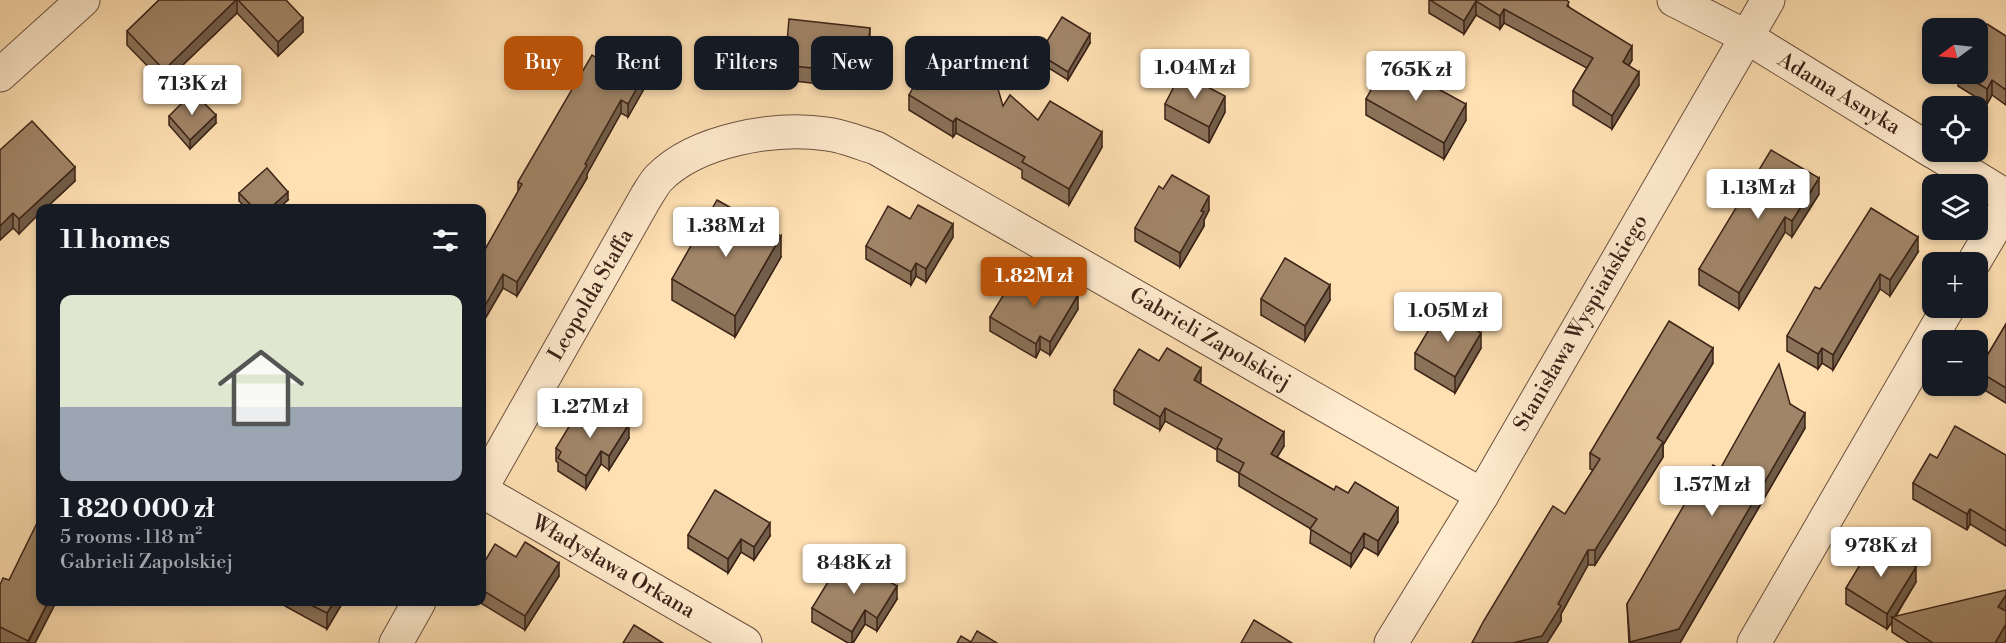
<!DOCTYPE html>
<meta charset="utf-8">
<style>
:root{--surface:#171b24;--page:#20242c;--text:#f1f3f6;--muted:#9ea1a6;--line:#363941;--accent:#b45309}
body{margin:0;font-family:"Libre Bodoni",serif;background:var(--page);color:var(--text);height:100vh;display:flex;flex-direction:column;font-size:22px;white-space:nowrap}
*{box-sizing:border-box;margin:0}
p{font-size:20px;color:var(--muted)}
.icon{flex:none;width:33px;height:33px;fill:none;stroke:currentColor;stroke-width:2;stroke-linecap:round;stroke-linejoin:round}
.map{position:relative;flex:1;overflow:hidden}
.sheet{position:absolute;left:36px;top:204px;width:450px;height:402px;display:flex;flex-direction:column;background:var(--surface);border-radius:12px;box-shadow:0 3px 9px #0003}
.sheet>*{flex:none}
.banner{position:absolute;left:504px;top:36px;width:570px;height:54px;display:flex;gap:12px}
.needle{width:39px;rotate:255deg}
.fabs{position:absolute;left:1922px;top:18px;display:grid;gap:12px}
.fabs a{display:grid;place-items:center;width:66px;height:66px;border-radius:12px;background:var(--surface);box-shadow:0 3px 9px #0003;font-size:30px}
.price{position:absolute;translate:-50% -51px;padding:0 14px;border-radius:6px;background:#fff;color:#222;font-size:20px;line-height:39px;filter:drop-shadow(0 2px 3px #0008)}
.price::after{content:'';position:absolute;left:50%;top:36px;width:18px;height:14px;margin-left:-9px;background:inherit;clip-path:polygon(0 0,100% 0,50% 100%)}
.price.current{background:var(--accent);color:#fff}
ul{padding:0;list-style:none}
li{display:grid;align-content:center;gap:12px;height:318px;padding:0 24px}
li+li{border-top:2px solid var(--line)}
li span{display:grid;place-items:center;height:186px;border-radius:12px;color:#555}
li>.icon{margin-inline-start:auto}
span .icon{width:108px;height:108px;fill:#fffc;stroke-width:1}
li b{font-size:26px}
h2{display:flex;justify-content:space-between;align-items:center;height:72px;padding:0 24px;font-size:26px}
.chip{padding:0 21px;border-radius:12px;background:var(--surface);box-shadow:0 3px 9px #0003;font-size:21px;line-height:54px}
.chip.current{background:var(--accent);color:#fff}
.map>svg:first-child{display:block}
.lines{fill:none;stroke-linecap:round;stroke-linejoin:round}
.minor-casing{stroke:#6c523e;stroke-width:35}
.minor{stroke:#ffebce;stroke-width:33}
.wall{fill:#8a7259;stroke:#3b2317;stroke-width:1.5}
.shaded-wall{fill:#715d49;stroke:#3b2317;stroke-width:1.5}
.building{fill:#a18568;stroke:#3b2317;stroke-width:1.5}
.labels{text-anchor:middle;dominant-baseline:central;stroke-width:5;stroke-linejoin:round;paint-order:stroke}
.street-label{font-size:21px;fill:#3b2317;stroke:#ffebce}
</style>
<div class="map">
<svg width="2006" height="643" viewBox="0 0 2006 643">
<rect width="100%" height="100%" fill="#ffe0b3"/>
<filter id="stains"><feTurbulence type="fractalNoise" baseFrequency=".00333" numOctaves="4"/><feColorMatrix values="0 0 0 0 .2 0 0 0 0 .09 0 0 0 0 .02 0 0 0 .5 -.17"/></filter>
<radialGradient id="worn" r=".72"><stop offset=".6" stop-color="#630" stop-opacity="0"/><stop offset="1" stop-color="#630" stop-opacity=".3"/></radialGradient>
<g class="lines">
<defs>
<g id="minor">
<path d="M1674,0L1745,36L1932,151"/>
<path d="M0,75L83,0"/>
<path d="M1934,152L2006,196"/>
<path d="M1974,262L2006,208"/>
<path d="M482,487L646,197C650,191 654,183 659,178C696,140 776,126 827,134C843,136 860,143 876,148L1482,495"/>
<path d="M482,491L745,643"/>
<path d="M396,643L419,602"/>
<path d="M1391,643L1482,495L1768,0"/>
<path d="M1754,643L1948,308"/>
</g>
</defs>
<use href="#minor" class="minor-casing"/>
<use href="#minor" class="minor"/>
</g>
<g class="wall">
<path d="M159,0H286L303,32L278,56L237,13L164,83L127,45V31Z"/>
<path d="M1429,0H1566L1569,7L1632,60L1629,65L1639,85L1612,129L1573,105V91L1587,68L1504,23L1500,29L1476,15L1464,34L1429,13Z"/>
<path d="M2006,36V105L1992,95L1987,104L1958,86V74H1977Z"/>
<path d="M870,43L865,89L785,80V65Z"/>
<path d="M1090,43L1068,80L1039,62V54Z"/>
<path d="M609,65L649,80L628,117L621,113L587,174V178L517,296L503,288L482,324V255L518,192V182Z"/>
<path d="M909,95L1003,106L1038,120L1102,147L1069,205L1022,178V170L956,133L953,137L909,110Z"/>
<path d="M1366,99L1466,120L1444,159L1366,115Z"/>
<path d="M1165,104L1225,112L1209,143L1165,119Z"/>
<path d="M169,116L216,123L190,149L169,125Z"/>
<path d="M0,150L75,181L46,208H40L19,234L13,228L0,240Z"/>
<path d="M1163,189L1209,210L1204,220V226L1180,267L1135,241V228Z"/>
<path d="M239,193L288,200L279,208H246L239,201Z"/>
<path d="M1819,194L1792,237L1785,232L1739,309L1699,285V269Z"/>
<path d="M910,219L953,237L926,282L916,276L911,285L866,259V246Z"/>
<path d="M1918,252L1890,296L1880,289L1833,370L1822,363L1818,369L1787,351V336L1820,289Z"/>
<path d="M781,257L735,337L672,300V279Z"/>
<path d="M1036,289L1078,309L1050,355L1040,349L1036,358L990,331V317Z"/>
<path d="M1261,299L1330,300L1305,341L1261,315Z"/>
<path d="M2006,324V403L1978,386V371Z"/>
<path d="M1481,348L1455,393L1415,369V353Z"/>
<path d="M1159,361L1201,381L1200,384L1284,446L1277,457L1334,490L1398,522L1378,555L1364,547L1351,567L1310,543L1311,529L1239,486V473L1217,461V450L1165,421L1160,430L1114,404V390Z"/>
<path d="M1713,363L1663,445V457L1595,565H1588L1561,614V621L1547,643H1472L1565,514L1593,470L1590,469V453Z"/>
<path d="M1790,404L1805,428L1680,643H1629L1627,604L1710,470L1720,469Z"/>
<path d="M591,418L629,438L609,470L601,464L586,489L558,471V463L556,461V448Z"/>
<path d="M2006,455V546L1970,524L1967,530L1913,499V483Z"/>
<path d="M688,535L770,536L754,560L741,552L728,573L688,548Z"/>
<path d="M516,557L559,576L525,630L479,602H482V566Z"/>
<path d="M1864,565L1916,582L1896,616L2006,640L2004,643H1909L1892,632V622L1887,629L1846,604V588Z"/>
<path d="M9,580L40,602H56L35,643H0V585Z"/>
<path d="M897,599L877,631L865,624L853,643H848L812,622V608Z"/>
<path d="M285,602H343L327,629L285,606Z"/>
</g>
<g class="shaded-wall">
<path d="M236,0H237V13L164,83V70Z"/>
<path d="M1476,1V15L1464,34V21Z"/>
<path d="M1504,9V23L1500,29V16Z"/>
<path d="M303,18V32L278,56V42Z"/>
<path d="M870,28V43L865,89V74Z"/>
<path d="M1090,34V43L1068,80V72Z"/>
<path d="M1632,46V60L1623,75V62Z"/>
<path d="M649,66V80L628,117V104Z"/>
<path d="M1639,72V85L1612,129V116Z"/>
<path d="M1992,80V95L1987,104V89Z"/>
<path d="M1225,96V112L1209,143V127Z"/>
<path d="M621,100V113L587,174V178L517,296V282Z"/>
<path d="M1466,104V120L1444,159V143Z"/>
<path d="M216,115V123L190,149V140Z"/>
<path d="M956,118V133L953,137V122Z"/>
<path d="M1102,132V147L1069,205V189Z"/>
<path d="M75,167V181L46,208H40V213L19,234V219Z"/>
<path d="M1819,178V194L1792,237V221Z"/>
<path d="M288,192V200L279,208H270Z"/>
<path d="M1209,196V210L1204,220V226L1180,267V253L1201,211Z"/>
<path d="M13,213V228L0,240V226Z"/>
<path d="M1785,217V232L1739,309V293Z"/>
<path d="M953,224V237L926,282V269Z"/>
<path d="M781,236V257L735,337V316Z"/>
<path d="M1918,237V252L1890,296V280Z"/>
<path d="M916,263V276L911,285V272Z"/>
<path d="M503,274V288L482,324V311Z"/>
<path d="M1880,274V289L1833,370V355Z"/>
<path d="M1330,285V300L1305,341V326Z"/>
<path d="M1078,295V309L1050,355V342Z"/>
<path d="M1481,333V348L1455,393V377Z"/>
<path d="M1040,336V349L1036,358V344Z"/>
<path d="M1713,348V363L1663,445V457L1595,565V550L1657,438Z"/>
<path d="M1822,348V363L1818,369V354Z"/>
<path d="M1201,368V381L1194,394V380Z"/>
<path d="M1165,408V421L1160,430V417Z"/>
<path d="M1805,413V428L1680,643H1630Z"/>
<path d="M629,424V438L609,470V456Z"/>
<path d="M1284,432V446L1271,467V454Z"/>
<path d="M601,451V464L586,489V476Z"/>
<path d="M1398,508V522L1378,555V541Z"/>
<path d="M1970,509V524L1967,530V514Z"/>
<path d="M770,523V536L754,560V547Z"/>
<path d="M1364,533V547L1351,567V554Z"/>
<path d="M741,539V552L728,573V559Z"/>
<path d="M1588,550V565L1561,614V621L1547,643H1513L1558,604Z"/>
<path d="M559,563V576L525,630V616Z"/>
<path d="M1916,567V582L1894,618L1892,617V622L1887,629V614Z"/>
<path d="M897,586V599L877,631V618Z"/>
<path d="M2006,595V611L1998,607Z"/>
<path d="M48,602H56L35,643H28Z"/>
<path d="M334,602H343L327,629V613Z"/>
<path d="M865,610V624L853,643H852V632Z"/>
<path d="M2006,624V640L2004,643H1995Z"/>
</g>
<g class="building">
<path d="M159,0H236L164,70L127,31Z"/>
<path d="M238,0H286L303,18L278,42Z"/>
<path d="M1430,0H1566L1569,2L1567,6L1632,46L1623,62L1639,72L1612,116L1573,91L1593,58L1504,9L1500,16L1476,1L1464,21Z"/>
<path d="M1062,17L1090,34L1068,72L1039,54Z"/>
<path d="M789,19L870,28L865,74L785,65Z"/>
<path d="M1987,24L2006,36V90L1992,80L1987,89L1962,74H1977V40Z"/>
<path d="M617,49L649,66L628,104L621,100L585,164L587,165L517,282L503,274L482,311V255L522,184L518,182L592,55L609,65Z"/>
<path d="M932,54L969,76L984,71L996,82L1003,106L1010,95L1038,120L1050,101L1102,132L1069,189L1022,162L1025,157L956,118L953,122L909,95Z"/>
<path d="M1387,61L1466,104L1444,143L1366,99Z"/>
<path d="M1181,73L1225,96L1209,127L1165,104Z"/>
<path d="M193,92L216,115L190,140L169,116Z"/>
<path d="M32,121L75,167L19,219L13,213L0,226V150Z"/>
<path d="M1771,150L1819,178L1792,221L1785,217L1739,293L1699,269Z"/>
<path d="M267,168L288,192L270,208H254L239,193Z"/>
<path d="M1172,175L1209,196L1201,211L1204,212L1180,253L1135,228L1159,186L1163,189Z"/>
<path d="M717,200L781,236L735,316L672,279Z"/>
<path d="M918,205L953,224L926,269L916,263L911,272L866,246L888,206L910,219Z"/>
<path d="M1871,208L1918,237L1890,280L1880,274L1833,355L1822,348L1818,354L1787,336L1815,287L1820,289Z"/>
<path d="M1285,258L1330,285L1305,326L1261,299Z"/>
<path d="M1044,275L1078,295L1050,342L1040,336L1036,344L990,317L1015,276L1036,289Z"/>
<path d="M1441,309L1481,333L1455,377L1415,353Z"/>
<path d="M1669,321L1713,348L1657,438L1663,442L1595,550H1588L1558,604L1561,606L1542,636L1513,643H1472L1483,622L1553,506L1565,514L1600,459L1590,453Z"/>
<path d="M2006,324V388L1978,371Z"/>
<path d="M1167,348L1201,368L1194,380L1284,432L1271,454L1334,490L1336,486L1348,493L1355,482L1398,508L1378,541L1364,533L1351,554L1310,529L1317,519L1239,473L1244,463L1217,448L1222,439L1165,408L1160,417L1114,390L1139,349L1159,361Z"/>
<path d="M1779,364L1790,404L1805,413L1679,629L1630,642L1627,604L1706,467L1710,470L1713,465L1720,469Z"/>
<path d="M599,405L629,424L609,456L601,451L586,476L558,458L561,452L556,448L579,410L591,418Z"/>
<path d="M1955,426L2006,455V531L1970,509L1967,514L1913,483L1930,454L1937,458Z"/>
<path d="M715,490L770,523L754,547L741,539L728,559L688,535Z"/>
<path d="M39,519L40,520V602H48L28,641L0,627V585L3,578L9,580Z"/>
<path d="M525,542L559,563L525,616L482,590V566L495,544L516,557Z"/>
<path d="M1877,543L1916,567L1887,614L1846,588L1861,563L1864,565Z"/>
<path d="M853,560L897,586L877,618L865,610L852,632L812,608L839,564L848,569Z"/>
<path d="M2006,590V595L1998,607L2006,611V624L1995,643H1933L1892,617Z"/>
<path d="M305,602H334L327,613Z"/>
<path d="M1254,620L1292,643H1241Z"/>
<path d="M634,625L663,643H623Z"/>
<path d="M977,631L997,643H957L961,636L971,642Z"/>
</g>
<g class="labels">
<g class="street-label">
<text transform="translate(1839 94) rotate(31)">Adama Asnyka</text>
<text transform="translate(591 295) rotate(-60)">Leopolda Staffa</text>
<text transform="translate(1581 323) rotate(-60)">Stanisława Wyspiańskiego</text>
<text transform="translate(1210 339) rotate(30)">Gabrieli Zapolskiej</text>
<text transform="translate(613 567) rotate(30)">Władysława Orkana</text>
</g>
</g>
<rect width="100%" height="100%" filter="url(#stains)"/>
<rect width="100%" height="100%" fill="url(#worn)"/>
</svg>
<div class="fabs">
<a><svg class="needle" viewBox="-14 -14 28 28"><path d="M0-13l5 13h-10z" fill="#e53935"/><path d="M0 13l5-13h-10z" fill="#9ea1a6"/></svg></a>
<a><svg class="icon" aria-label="locate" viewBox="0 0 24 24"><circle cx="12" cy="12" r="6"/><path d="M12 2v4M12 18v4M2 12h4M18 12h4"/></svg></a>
<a><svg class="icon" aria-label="layers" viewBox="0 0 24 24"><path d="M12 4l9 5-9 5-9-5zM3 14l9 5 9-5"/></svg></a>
<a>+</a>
<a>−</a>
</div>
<b class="price" style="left:1195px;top:100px">1.04M zł</b>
<b class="price" style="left:1416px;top:102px">765K zł</b>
<b class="price" style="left:192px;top:116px">713K zł</b>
<b class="price" style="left:1758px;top:220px">1.13M zł</b>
<b class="price" style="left:726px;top:258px">1.38M zł</b>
<b class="price current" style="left:1034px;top:308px">1.82M zł</b>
<b class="price" style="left:1448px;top:343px">1.05M zł</b>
<b class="price" style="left:590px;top:439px">1.27M zł</b>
<b class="price" style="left:1712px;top:517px">1.57M zł</b>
<b class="price" style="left:1881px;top:578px">978K zł</b>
<b class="price" style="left:854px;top:595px">848K zł</b>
<div class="banner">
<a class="chip current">Buy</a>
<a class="chip">Rent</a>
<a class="chip">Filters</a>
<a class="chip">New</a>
<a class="chip">Apartment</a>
</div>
<section class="sheet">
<h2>11 homes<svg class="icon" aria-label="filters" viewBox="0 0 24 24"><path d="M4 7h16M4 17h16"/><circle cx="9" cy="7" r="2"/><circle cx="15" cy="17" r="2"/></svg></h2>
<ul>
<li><span style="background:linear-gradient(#dfe7d0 60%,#9aa5b1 0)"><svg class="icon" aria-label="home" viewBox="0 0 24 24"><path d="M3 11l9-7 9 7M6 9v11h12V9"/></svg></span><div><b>1 820 000 zł</b><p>5 rooms · 118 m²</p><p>Gabrieli Zapolskiej</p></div></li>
</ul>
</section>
</div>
